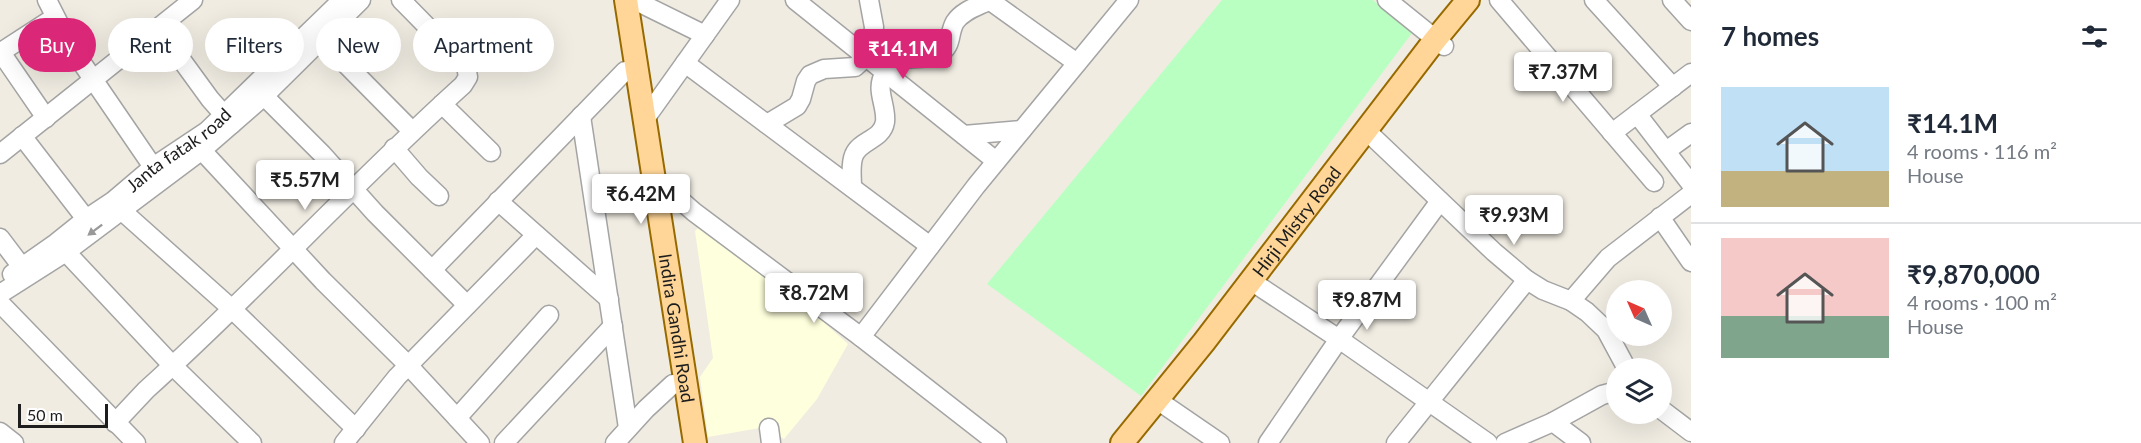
<!DOCTYPE html>
<meta charset="utf-8">
<style>
:root{--surface:#fff;--page:#f2f2f3;--text:#1f2937;--muted:#747a83;--line:#e0e1e3;--accent:#db2777}
body{margin:0;font-family:Lato,sans-serif;background:var(--page);color:var(--text);height:100vh;display:flex;flex-direction:column;font-size:22px;white-space:nowrap}
*{box-sizing:border-box;margin:0}
p{font-size:20px;color:var(--muted)}
.icon{flex:none;width:33px;height:33px;fill:none;stroke:currentColor;stroke-width:2;stroke-linecap:round;stroke-linejoin:round}
.map{position:relative;flex:1;overflow:hidden}
.side{display:flex;flex-direction:column;background:var(--surface);width:450px}
.side>*{flex:none}
.banner{position:absolute;left:18px;top:18px;width:570px;height:54px;display:flex;gap:12px}
.needle{width:39px;rotate:315deg}
.buttons{position:absolute;left:1606px;top:280px;display:grid;gap:12px}
.buttons a{display:grid;place-items:center;width:66px;height:66px;border-radius:50%;background:var(--surface);box-shadow:0 6px 24px #0002;font-size:30px}
.scale{position:absolute;left:18px;bottom:15px;width:90px;box-sizing:border-box;padding-left:6px;border:3px solid #1d1d1d;border-top:0;font-size:16px;line-height:21px;white-space:nowrap;color:#1d1d1d;-webkit-text-stroke:4px #fff;paint-order:stroke}
.price{position:absolute;translate:-50% -51px;padding:0 14px;border-radius:6px;background:#fff;color:#222;font-size:20px;line-height:39px;filter:drop-shadow(0 2px 3px #0008)}
.price::after{content:'';position:absolute;left:50%;top:36px;width:18px;height:14px;margin-left:-9px;background:inherit;clip-path:polygon(0 0,100% 0,50% 100%)}
.price.on{background:var(--accent);color:#fff}
ul{padding:0;list-style:none}
li{display:flex;align-items:center;gap:18px;height:150px;padding:0 30px}
li+li{border-top:2px solid var(--line)}
li span{display:grid;place-items:center;flex:none;width:168px;height:120px;border-radius:0px;color:#555}
li>.icon{margin-inline-start:auto}
span .icon{width:72px;height:72px;fill:#fffc;stroke-width:1}
li b{font-size:26px}
h2{display:flex;justify-content:space-between;align-items:center;height:72px;padding:0 30px;font-size:26px}
.tag{padding:0 21px;border-radius:27px;background:var(--surface);box-shadow:0 6px 24px #0002;font-size:21px;line-height:54px}
.tag.on{background:var(--accent);color:#fff}
main{display:flex;flex:1;min-height:0}
.map>svg:first-child{display:block}
.education{fill:#feffdc}
.park{fill:#baffc2}
.lines{fill:none;stroke-linecap:round;stroke-linejoin:round}
.minor-casing{stroke:#a4a4a4;stroke-width:21}
.major-casing{stroke:#976a00;stroke-width:26}
.minor{stroke:#fff;stroke-width:18}
.major{stroke:#ffd698;stroke-width:22}
.oneway{fill:#999}
.labels{text-anchor:middle;dominant-baseline:central;stroke-width:5;stroke-linejoin:round;paint-order:stroke}
.street-label{font-size:18px;fill:#1d1d1d;stroke:#fff}
</style>
<main>
<div class="map">
<svg width="1691" height="443" viewBox="0 0 1691 443">
<rect width="100%" height="100%" fill="#f0ece2"/>
<path class="education" d="M708,219L848,344L817,399L784,439L765,427L708,437L700,377L713,358L695,231Z"/>
<path class="park" d="M1222,0H1373L1412,33L1141,396L987,284Z"/>
<g class="lines">
<defs>
<g id="minor">
<path d="M47,0L71,47L153,167"/>
<path d="M795,0L996,161"/>
<path d="M989,0L1077,63"/>
<path d="M1387,0L1444,46"/>
<path d="M1499,0L1654,182"/>
<path d="M1594,0L1673,87"/>
<path d="M1672,0L1691,21"/>
<path d="M644,5L705,35"/>
<path d="M159,29L210,99L232,124"/>
<path d="M321,39L412,131"/>
<path d="M0,51L46,118"/>
<path d="M1,52L55,17"/>
<path d="M685,63L930,246"/>
<path d="M264,96L322,154L375,213L467,305"/>
<path d="M442,104L491,152"/>
<path d="M1637,114L1691,184"/>
<path d="M581,116L628,428"/>
<path d="M645,119L730,0"/>
<path d="M767,124L797,106L801,99L806,81L810,75L824,69L855,67L866,57L873,39L874,27L869,0"/>
<path d="M1612,133L1691,73"/>
<path d="M964,135L1022,130"/>
<path d="M22,136L86,219"/>
<path d="M1373,137L1494,252L1527,280L1543,290L1571,301L1587,312L1606,330L1627,369"/>
<path d="M194,142L323,281L408,365L480,443"/>
<path d="M394,148L419,177L439,196"/>
<path d="M1666,151L1691,133"/>
<path d="M0,154L193,0"/>
<path d="M654,177L694,212L861,337L997,443"/>
<path d="M852,187C852,177 850,164 854,155C860,140 882,140 885,122C887,105 874,89 885,73C900,50 920,63 939,54C953,46 948,34 955,22C963,10 979,6 990,0"/>
<path d="M498,201L609,299"/>
<path d="M121,210L232,309L356,429"/>
<path d="M1660,217L1691,262"/>
<path d="M0,238L28,275"/>
<path d="M66,252L173,366L252,443"/>
<path d="M432,270L625,71"/>
<path id="s1" d="M12,274L56,243L86,219L113,201L153,167L207,131L342,0"/>
<path d="M1251,281L1339,339L1488,443"/>
<path d="M0,294L66,252L202,150L264,96L361,0"/>
<path d="M1571,301L1608,258L1691,194"/>
<path d="M0,303L136,443"/>
<path d="M861,337L976,186L1129,0"/>
<path d="M1166,406L1220,443"/>
<path d="M1662,410L1691,432"/>
<path d="M457,418L549,315"/>
<path d="M1553,422L1581,443"/>
<path d="M115,423L146,390C255,292 354,183 463,85L468,77L466,66L401,0"/>
<path d="M769,428L771,443"/>
<path d="M0,432L14,443"/>
<path d="M344,443L397,377L536,235"/>
<path d="M504,443L613,326"/>
<path d="M615,443L646,409L673,384"/>
<path d="M1268,443L1339,339L1440,201"/>
<path d="M1396,443L1527,280"/>
<path d="M1505,443L1553,422L1602,395L1617,391"/>
</g>
<g id="major">
<path id="s2" d="M626,0L695,443"/>
<path id="s3" d="M1122,443L1204,342L1435,40L1468,0"/>
</g>
</defs>
<use href="#minor" class="minor-casing"/>
<use href="#major" class="major-casing"/>
<use href="#minor" class="minor"/>
<use href="#major" class="major"/>
</g>
<defs><path id="oneway-solid" d="M-6-.8H1V-3.2L6.5 0L1 3.2V.8H-6Z" transform="scale(1.5)"/></defs>
<use class="oneway" href="#oneway-solid" transform="translate(95 230) rotate(143)"/>
<g class="labels">
<g class="street-label">
<text stroke="none"><textPath href="#s1" startOffset="208">Janta fatak road</textPath></text>
<text stroke="none"><textPath href="#s3" startOffset="282">Hirji Mistry Road</textPath></text>
<text stroke="none"><textPath href="#s2" startOffset="332">Indira Gandhi Road</textPath></text>
</g>
</g>
</svg>
<div class="buttons">
<a><svg class="needle" viewBox="-14 -14 28 28"><path d="M0-13l5 13h-10z" fill="#e53935"/><path d="M0 13l5-13h-10z" fill="#747a83"/></svg></a>
<a><svg class="icon" aria-label="layers" viewBox="0 0 24 24"><path d="M12 4l9 5-9 5-9-5zM3 14l9 5 9-5"/></svg></a>
</div>
<div class="scale">50 m</div>
<b class="price on" style="left:903px;top:80px">₹14.1M</b>
<b class="price" style="left:1563px;top:103px">₹7.37M</b>
<b class="price" style="left:305px;top:211px">₹5.57M</b>
<b class="price" style="left:641px;top:225px">₹6.42M</b>
<b class="price" style="left:1514px;top:246px">₹9.93M</b>
<b class="price" style="left:814px;top:324px">₹8.72M</b>
<b class="price" style="left:1367px;top:331px">₹9.87M</b>
<div class="banner">
<a class="tag on">Buy</a>
<a class="tag">Rent</a>
<a class="tag">Filters</a>
<a class="tag">New</a>
<a class="tag">Apartment</a>
</div>
</div>
<section class="side">
<h2>7 homes<svg class="icon" aria-label="filters" viewBox="0 0 24 24"><path d="M4 7h16M4 17h16"/><circle cx="9" cy="7" r="2"/><circle cx="15" cy="17" r="2"/></svg></h2>
<ul>
<li><span style="background:linear-gradient(#bfe0f5 70%,#c2b280 0)"><svg class="icon" aria-label="home" viewBox="0 0 24 24"><path d="M3 11l9-7 9 7M6 9v11h12V9"/></svg></span><div><b>₹14.1M</b><p>4 rooms · 116 m²</p><p>House</p></div></li>
<li><span style="background:linear-gradient(#f6c9c9 65%,#7fa58c 0)"><svg class="icon" aria-label="home" viewBox="0 0 24 24"><path d="M3 11l9-7 9 7M6 9v11h12V9"/></svg></span><div><b>₹9,870,000</b><p>4 rooms · 100 m²</p><p>House</p></div></li>
</ul>
</section>
</main>
